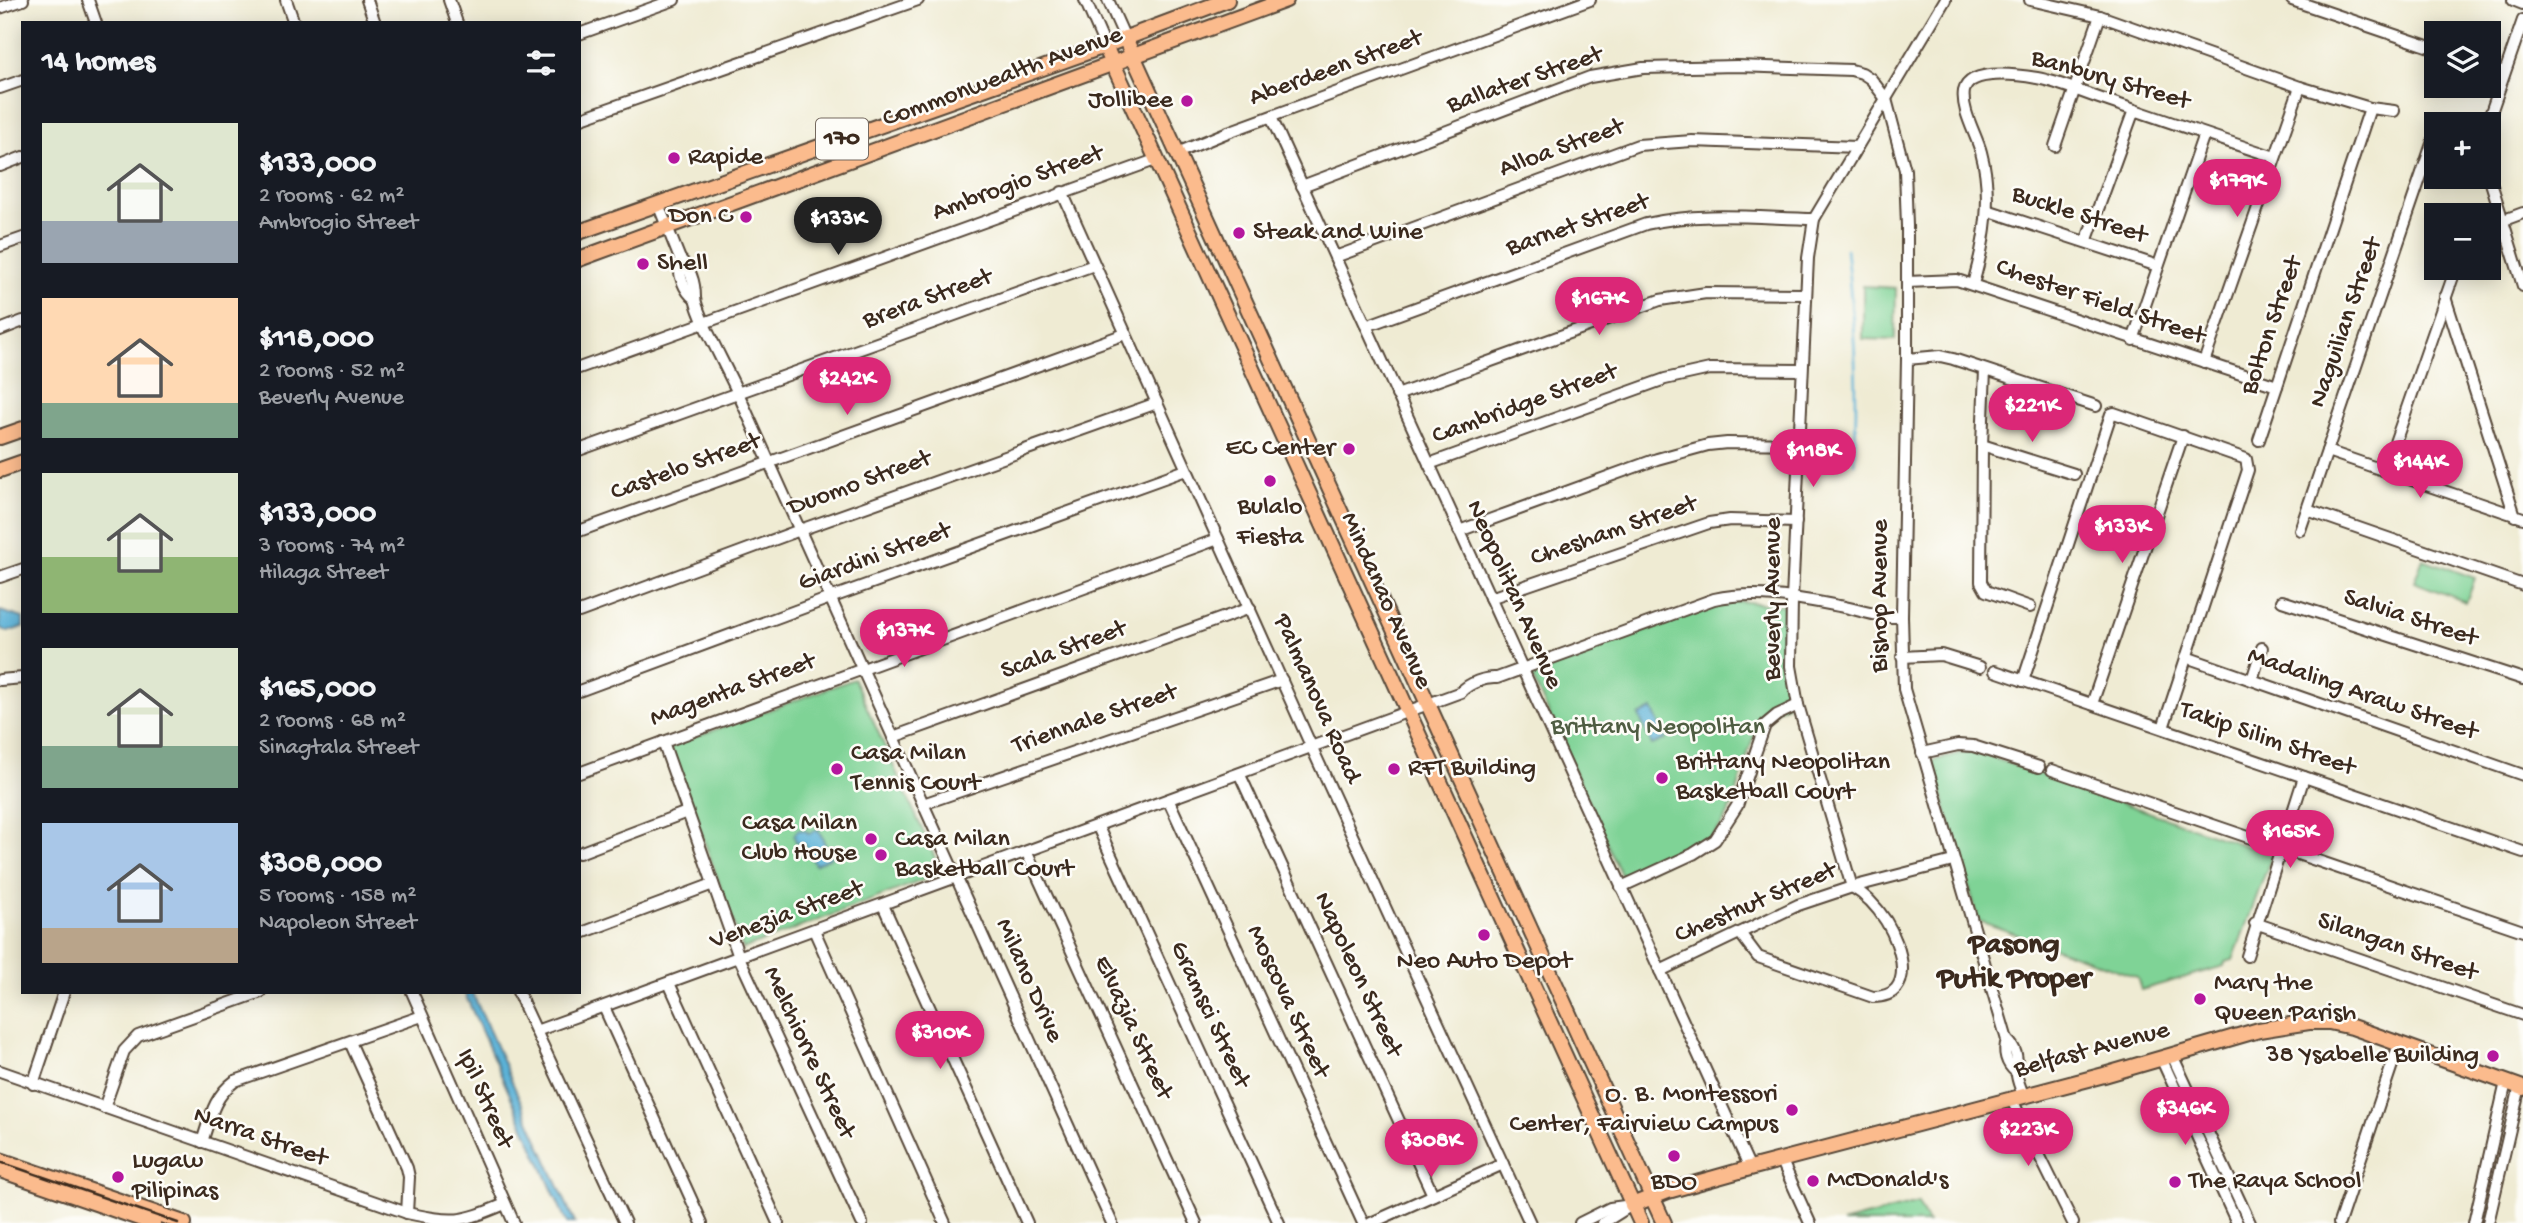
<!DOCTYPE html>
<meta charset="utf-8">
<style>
:root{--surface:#171b24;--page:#20242c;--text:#f1f3f6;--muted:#9ea1a6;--accent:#db2777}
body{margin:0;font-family:"Gochi Hand",sans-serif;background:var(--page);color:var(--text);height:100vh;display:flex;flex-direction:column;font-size:26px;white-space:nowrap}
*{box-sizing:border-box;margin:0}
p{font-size:23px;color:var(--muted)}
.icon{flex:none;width:38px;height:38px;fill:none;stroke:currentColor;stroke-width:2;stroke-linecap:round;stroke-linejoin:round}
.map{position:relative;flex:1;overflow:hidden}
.details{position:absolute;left:21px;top:21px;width:560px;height:973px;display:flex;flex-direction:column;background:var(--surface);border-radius:0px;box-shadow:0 4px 18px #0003}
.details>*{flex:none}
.buttons{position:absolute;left:2424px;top:21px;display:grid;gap:14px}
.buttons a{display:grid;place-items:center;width:77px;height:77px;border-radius:0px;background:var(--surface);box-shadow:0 4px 18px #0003;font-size:35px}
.price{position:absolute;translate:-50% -60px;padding:0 16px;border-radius:24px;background:var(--accent);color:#fff;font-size:23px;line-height:46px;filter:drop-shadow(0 2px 4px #0008)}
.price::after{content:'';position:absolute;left:50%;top:42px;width:21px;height:16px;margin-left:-10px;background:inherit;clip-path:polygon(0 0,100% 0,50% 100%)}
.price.active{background:#222;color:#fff}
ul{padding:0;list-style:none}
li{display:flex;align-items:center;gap:21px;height:175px;padding:0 21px}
li span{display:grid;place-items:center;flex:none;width:196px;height:140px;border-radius:0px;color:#555}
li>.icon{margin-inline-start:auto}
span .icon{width:84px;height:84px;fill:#fffc;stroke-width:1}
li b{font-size:30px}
h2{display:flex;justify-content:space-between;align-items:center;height:84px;padding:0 21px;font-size:30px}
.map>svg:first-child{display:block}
.green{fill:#7fd396;stroke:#5d7e5a;stroke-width:2}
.water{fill:#5bb2d8;stroke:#4b6e7b;stroke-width:2}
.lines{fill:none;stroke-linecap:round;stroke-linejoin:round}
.stream{stroke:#5bb2d8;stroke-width:2.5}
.minor-casing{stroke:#564739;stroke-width:14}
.major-casing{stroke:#564739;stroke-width:18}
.minor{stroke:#fff;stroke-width:10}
.major{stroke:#fbbb8d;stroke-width:14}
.rail{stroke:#3b2a1e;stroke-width:2.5}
.poi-dot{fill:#b5179e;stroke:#fdfcf7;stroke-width:2.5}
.labels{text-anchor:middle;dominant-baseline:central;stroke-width:5;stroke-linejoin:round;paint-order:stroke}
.shield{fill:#fdfcf7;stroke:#75695f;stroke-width:2}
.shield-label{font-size:24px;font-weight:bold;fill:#3b2a1e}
.street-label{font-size:26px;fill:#3b2a1e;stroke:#fdfcf7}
.poi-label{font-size:26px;fill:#3b2a1e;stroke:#fdfcf7;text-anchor:start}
.park-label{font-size:26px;fill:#4f5d42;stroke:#fdfcf7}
.quarter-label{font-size:30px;font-weight:bold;fill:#3b2a1e;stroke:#fdfcf7}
</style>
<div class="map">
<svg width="2523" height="1223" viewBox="0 0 2523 1223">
<rect width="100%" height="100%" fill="#fdfcf7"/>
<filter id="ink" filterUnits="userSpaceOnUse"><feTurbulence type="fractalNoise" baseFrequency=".0143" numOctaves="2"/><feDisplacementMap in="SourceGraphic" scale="14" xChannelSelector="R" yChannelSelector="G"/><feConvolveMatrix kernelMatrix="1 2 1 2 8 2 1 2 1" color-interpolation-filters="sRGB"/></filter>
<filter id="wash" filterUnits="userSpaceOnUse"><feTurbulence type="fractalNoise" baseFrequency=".00686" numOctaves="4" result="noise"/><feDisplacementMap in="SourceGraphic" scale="28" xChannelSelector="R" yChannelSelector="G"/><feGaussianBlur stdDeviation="1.57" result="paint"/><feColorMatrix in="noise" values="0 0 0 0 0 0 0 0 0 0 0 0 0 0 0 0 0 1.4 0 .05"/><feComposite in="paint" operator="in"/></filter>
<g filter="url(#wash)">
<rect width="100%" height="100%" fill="#efebd3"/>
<g class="green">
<path d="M1863,286L1896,288L1895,340L1863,339Z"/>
<path d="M2423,559L2475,578L2466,602L2414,582Z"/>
<path d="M1738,601L1784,606L1787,705C1780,709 1769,712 1764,719C1739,751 1745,806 1711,837C1690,856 1655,866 1629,878L1621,875L1530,672L1718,603Z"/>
<path d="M854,679L942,873L743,949L670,746Z"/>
<path d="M1961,753H1979L2272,855L2233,960L2225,962L2224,966L2141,990L2137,977L1979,921L1932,761Z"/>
<path d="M1918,1203L1928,1223H1842Z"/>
</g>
<g class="water">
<path d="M0,611L23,618V627L8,632L0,628Z"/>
<path d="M1652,709L1666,739L1652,745L1639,716Z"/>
<path d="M818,829L831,857L815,865L805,844L796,842L794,835L798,830H805L809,834Z"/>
<path d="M464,992H472L575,1223H567Z"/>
</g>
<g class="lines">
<path class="stream" d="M1846,249C1854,323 1859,388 1854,463"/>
</g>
</g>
<g filter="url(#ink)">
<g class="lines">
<defs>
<g id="minor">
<path d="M88,0L96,23"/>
<path d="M286,0L294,23"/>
<path d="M367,0L375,23"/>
<path d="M449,0L457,23"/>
<path d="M1085,0L1105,46"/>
<path d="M1108,0L1125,38"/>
<path d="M2030,0L2100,16L2300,87L2370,108L2394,111"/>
<path d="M2292,0L2436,49"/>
<path d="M2513,0L2523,4"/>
<path d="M0,8L23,0"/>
<path d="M579,34L674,0"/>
<path d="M2488,67L2504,72"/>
<path d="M0,88L23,80"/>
<path d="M1271,117L1750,1168"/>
<path d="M579,119L918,0"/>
<path d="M2442,124H2449"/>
<path d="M2487,124L2523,20"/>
<path d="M2055,146L2100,16"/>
<path d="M1177,153L1228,132L1590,0"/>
<path d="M0,166L23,157"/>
<path d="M2488,173L2523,286"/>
<path d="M1302,186L1590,77L1643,68L1737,66L1851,70L1862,73L1871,79L1886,99L1905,170L1907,226V359L1902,616L1904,689L2007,1040C2018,1050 2017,1059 2017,1072C2016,1079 2021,1088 2023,1095"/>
<path d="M1062,192L1312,748L1530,1223"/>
<path d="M658,204L680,259C691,269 695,284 695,298C696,306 701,316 704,324C715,347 727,370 738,393L1112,1223"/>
<path d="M1987,210L2158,266"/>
<path d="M2488,226L2523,213"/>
<path d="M2086,242L2134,110"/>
<path d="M0,246L23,238"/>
<path d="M1335,257L1638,145L1692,141L1857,147"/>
<path d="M680,259C677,273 684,291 695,299"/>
<path d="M1907,282L1957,280L2277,386"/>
<path d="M1973,284C1985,242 1993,196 1981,152C1976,134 1961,110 1964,91C1969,68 2019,75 2037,78C2060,82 2085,94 2108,101C2164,120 2219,139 2275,157"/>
<path d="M2445,297L2515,516"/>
<path d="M1366,326L1646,224C1701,211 1759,218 1814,219"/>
<path d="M0,330L23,321"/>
<path d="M2133,340L2204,134"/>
<path d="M1907,359L1940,356L1953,359L2096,406"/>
<path d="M2204,362L2300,87"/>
<path d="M579,368L1158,159"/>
<path d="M1985,370L1982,445L1981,582L1986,591L2030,607"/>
<path d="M1397,395L1660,300L1706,293L1805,294"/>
<path d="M2259,440L2370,108"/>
<path d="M1982,445L2074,474"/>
<path d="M579,450L1094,265"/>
<path d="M2327,451L2523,518"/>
<path d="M1429,464L1665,379L1710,369L1802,370"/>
<path d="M2385,471L2456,268"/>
<path d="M2307,510L2523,585"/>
<path d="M2300,530L2436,132"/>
<path d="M579,531L1125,334"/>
<path d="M1459,531L1657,459L1708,445L1727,443L1799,444"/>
<path d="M0,577L23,569"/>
<path d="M1490,598L1709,523L1730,520L1796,522"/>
<path d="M2282,601L2523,679"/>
<path d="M579,612L800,530L1157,403"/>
<path d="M1902,657L1941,655L1980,667"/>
<path d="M2186,657L2523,775"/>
<path d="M1995,671L2523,852"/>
<path d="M0,680L23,678"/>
<path d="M2252,680L2262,648"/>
<path d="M2023,681L2111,414L2114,413L2246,459L2248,470L2163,728"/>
<path d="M579,691L830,598L1186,470"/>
<path d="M2092,704L2183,436"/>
<path d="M893,737L1250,608"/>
<path d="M663,742L739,957L862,1223"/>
<path d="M1922,753L1958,745L1973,746L2039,767"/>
<path d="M2052,770L2523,931"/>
<path d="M579,773L1218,539"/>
<path d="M1240,775L1433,1195"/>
<path d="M1169,801L1363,1223"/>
<path d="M923,804L1282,680"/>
<path d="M1098,827L1279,1223"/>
<path d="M579,853L687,812"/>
<path d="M1027,853L1196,1223"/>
<path d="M1621,887L1693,854L1715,840L1737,806L1765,725L1777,715L1798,705"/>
<path d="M883,905L1027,1223"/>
<path d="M2255,923L2523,1015"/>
<path d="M814,930L945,1223"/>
<path d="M1740,933L1758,957L1873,997C1918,997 1901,945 1886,921C1877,907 1866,895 1852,887L1798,705L1791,666L1792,599L1808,258L1814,219L1945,0"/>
<path d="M579,934L713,884"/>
<path d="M2247,956L2304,777"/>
<path d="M1660,971L1798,905L1852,887L1953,861"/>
<path d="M669,983L778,1223"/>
<path d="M412,992L514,1223"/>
<path d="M518,992L625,1223"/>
<path d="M604,1007L702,1223"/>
<path d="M536,1031L1461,692C1469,683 1485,677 1497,678L1714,599C1755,590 1798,598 1839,606C1854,608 1889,621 1902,616"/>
<path d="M2007,1040C2003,1052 2006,1064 2016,1072"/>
<path d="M350,1042L407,1168L409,1177L407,1213"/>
<path d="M2172,1055L2250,1223"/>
<path d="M2161,1058L2237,1223"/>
<path d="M0,1071L407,1213C455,1223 460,1223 505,1204"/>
<path d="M33,1084L64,992"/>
<path d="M2011,1098L2073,1223"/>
<path d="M104,1108L124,1051L138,1036L261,992"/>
<path d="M202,1142C210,1118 214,1096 235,1081L422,1016"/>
<path d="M1781,1159L1810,1223"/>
<path d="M1371,1223L1503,1164"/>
<path d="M1580,1223L1610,1208L1632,1205"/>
<path d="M1603,1223L1630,1206"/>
<path d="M2339,1223L2399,1044"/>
<path d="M2474,1223L2506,1082"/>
<path d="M2488,1223L2520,1086"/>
</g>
<g id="major">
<path d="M1125,38L1664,1223"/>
<path d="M1105,46L1641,1223"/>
<path d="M579,232L1099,48L1227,0"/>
<path d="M579,259L1286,0"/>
<path d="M0,437L23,429"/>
<path d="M0,470L23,462"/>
<path d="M0,1160L184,1223"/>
<path d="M0,1170L153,1223"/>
<path d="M1632,1205L1668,1191L1750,1168L2104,1075L2259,1030L2309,1022H2329L2352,1027L2523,1088"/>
</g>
</defs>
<use href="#minor" class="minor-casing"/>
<use href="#major" class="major-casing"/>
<use href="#minor" class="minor"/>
<use href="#major" class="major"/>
<path class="rail" d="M0,1162L178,1223"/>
</g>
</g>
<g class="poi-dot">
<circle cx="1187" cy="101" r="7"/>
<circle cx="674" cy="158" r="7"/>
<circle cx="746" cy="217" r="7"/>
<circle cx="1239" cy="233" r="7"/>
<circle cx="643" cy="264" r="7"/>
<circle cx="1349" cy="449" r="7"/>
<circle cx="1270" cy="481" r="7"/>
<circle cx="837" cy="769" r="7"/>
<circle cx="1394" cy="769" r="7"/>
<circle cx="1662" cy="778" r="7"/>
<circle cx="871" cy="839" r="7"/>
<circle cx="881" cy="855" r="7"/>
<circle cx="1484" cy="935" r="7"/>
<circle cx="2200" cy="999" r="7"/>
<circle cx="2493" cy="1056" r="7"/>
<circle cx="1792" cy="1110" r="7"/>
<circle cx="1674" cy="1156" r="7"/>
<circle cx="118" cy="1177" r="7"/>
<circle cx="1813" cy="1181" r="7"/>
<circle cx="2175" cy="1182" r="7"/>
</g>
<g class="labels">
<rect class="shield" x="816" y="118.5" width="52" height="41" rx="5"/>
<g class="shield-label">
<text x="842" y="139">170</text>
</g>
<g class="street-label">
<text transform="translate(1336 69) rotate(-20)">Aberdeen Street</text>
<text transform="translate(1003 78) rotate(-20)">Commonwealth Avenue</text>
<text transform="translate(1525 81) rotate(-19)">Ballater Street</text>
<text transform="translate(2110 81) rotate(16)">Banbury Street</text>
<text transform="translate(1562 149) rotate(-20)">Alloa Street</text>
<text transform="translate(1018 184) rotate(-20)">Ambrogio Street</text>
<text transform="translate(2079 216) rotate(18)">Buckle Street</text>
<text transform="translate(1578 226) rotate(-19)">Barnet Street</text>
<text transform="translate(928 300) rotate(-20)">Brera Street</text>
<text transform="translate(2100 303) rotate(19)">Chester Field Street</text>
<text transform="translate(2347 323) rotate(-71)">Naguilian Street</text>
<text transform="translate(2273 326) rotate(-71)">Bolton Street</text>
<text transform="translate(1525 405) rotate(-20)">Cambridge Street</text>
<text transform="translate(686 468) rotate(-20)">Castelo Street</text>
<text transform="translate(860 484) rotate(-20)">Duomo Street</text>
<text transform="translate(1614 532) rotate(-19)">Chesham Street</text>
<text transform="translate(875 558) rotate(-20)">Giardini Street</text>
<text transform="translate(1513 595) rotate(66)">Neopolitan Avenue</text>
<text transform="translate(1881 596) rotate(-90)">Bishop Avenue</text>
<text transform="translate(1774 599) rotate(-90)">Beverly Avenue</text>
<text transform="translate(1385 601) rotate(66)">Mindanao Avenue</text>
<text transform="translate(2410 619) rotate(18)">Salvia Street</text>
<text transform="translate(1064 651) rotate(-20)">Scala Street</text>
<text transform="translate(733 691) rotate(-20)">Magenta Street</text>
<text transform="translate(2362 695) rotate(19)">Madaling Araw Street</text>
<text transform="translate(1316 699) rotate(66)">Palmanova Road</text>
<text transform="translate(1095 720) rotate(-19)">Triennale Street</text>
<text transform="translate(2267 740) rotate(19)">Takip Silim Street</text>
<text transform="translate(1756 904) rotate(-23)">Chestnut Street</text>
<text transform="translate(787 916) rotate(-20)">Venezia Street</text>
<text transform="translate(2397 948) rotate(19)">Silangan Street</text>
<text transform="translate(1357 975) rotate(65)">Napoleon Street</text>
<text transform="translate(1028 981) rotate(66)">Milano Drive</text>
<text transform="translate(1287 1002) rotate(65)">Moscova Street</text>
<text transform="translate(1209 1015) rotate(65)">Gramsci Street</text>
<text transform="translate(1132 1028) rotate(65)">Elvazia Street</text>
<text transform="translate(2092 1051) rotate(-15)">Belfast Avenue</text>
<text transform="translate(808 1053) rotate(65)">Melchiorre Street</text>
<text transform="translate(484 1099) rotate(66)">Ipil Street</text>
<text transform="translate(260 1138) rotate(19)">Narra Street</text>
</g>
<g class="poi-label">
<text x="1173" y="101" text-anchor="end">Jollibee</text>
<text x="688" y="158">Rapide</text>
<text x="732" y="217" text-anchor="end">Don C</text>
<text x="1253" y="233">Steak and Wine</text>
<text x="657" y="264">Shell</text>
<text x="1335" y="449" text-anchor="end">EC Center</text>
<text x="1270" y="508" text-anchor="middle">Bulalo<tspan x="1270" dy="30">Fiesta</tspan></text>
<text x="851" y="754">Casa Milan<tspan x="851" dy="30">Tennis Court</tspan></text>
<text x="1676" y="763">Brittany Neopolitan<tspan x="1676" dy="30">Basketball Court</tspan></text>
<text x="1408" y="769">RFT Building</text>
<text x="857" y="824" text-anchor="end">Casa Milan<tspan x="857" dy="30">Club House</tspan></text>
<text x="895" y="840">Casa Milan<tspan x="895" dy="30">Basketball Court</tspan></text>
<text x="1484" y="962" text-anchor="middle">Neo Auto Depot</text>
<text x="2214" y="984">Mary the<tspan x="2214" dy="30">Queen Parish</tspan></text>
<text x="2479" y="1056" text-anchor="end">38 Ysabelle Building</text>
<text x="1778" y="1095" text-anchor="end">O. B. Montessori<tspan x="1778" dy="30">Center, Fairview Campus</tspan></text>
<text x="132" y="1162">Lugaw<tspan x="132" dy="30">Pilipinas</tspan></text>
<text x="1827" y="1181">McDonald's</text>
<text x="2189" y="1182">The Raya School</text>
<text x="1674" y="1183" text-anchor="middle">BDO</text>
</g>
<g class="park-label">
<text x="1658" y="728">Brittany Neopolitan</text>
</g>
<g class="quarter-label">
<text x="2014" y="946">Pasong<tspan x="2014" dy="34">Putik Proper</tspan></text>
</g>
</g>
</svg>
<div class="buttons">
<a><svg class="icon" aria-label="layers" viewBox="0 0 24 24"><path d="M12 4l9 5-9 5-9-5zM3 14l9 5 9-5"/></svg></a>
<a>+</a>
<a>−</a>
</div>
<b class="price" style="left:2237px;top:219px">$179K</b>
<b class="price active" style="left:838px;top:257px">$133K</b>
<b class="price" style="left:1599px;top:337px">$167K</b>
<b class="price" style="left:847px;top:417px">$242K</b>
<b class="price" style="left:2032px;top:444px">$221K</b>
<b class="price" style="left:1813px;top:489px">$118K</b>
<b class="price" style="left:2420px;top:500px">$144K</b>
<b class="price" style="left:2122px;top:565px">$133K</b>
<b class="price" style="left:904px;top:669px">$137K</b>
<b class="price" style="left:2290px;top:870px">$165K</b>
<b class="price" style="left:940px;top:1071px">$310K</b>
<b class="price" style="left:2185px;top:1147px">$346K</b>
<b class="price" style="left:2028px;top:1168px">$223K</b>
<b class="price" style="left:1431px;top:1179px">$308K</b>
<section class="details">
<h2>14 homes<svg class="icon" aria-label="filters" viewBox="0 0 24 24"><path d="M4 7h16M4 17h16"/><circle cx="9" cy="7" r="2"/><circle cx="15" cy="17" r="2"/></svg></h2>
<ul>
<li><span style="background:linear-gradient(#dfe7d0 70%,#9aa5b1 0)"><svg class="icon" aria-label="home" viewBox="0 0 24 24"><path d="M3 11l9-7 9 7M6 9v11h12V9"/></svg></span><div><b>$133,000</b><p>2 rooms · 62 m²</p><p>Ambrogio Street</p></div></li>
<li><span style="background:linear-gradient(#ffd9b3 75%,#7fa58c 0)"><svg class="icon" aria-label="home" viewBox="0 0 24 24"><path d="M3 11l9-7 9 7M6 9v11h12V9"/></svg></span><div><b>$118,000</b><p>2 rooms · 52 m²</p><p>Beverly Avenue</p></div></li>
<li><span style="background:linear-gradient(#dfe7d0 60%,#8fb573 0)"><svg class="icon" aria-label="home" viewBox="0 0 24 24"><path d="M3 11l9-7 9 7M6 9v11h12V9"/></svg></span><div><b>$133,000</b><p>3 rooms · 74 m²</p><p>Hilaga Street</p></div></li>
<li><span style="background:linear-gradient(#dfe7d0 70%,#7fa58c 0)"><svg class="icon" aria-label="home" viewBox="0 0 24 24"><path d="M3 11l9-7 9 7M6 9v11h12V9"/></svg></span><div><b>$165,000</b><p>2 rooms · 68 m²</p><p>Sinagtala Street</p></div></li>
<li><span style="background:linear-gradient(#a9c7e8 75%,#b9a48a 0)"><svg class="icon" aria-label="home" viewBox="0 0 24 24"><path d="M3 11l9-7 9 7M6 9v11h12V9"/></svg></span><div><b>$308,000</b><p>5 rooms · 158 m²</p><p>Napoleon Street</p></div></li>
</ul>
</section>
</div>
